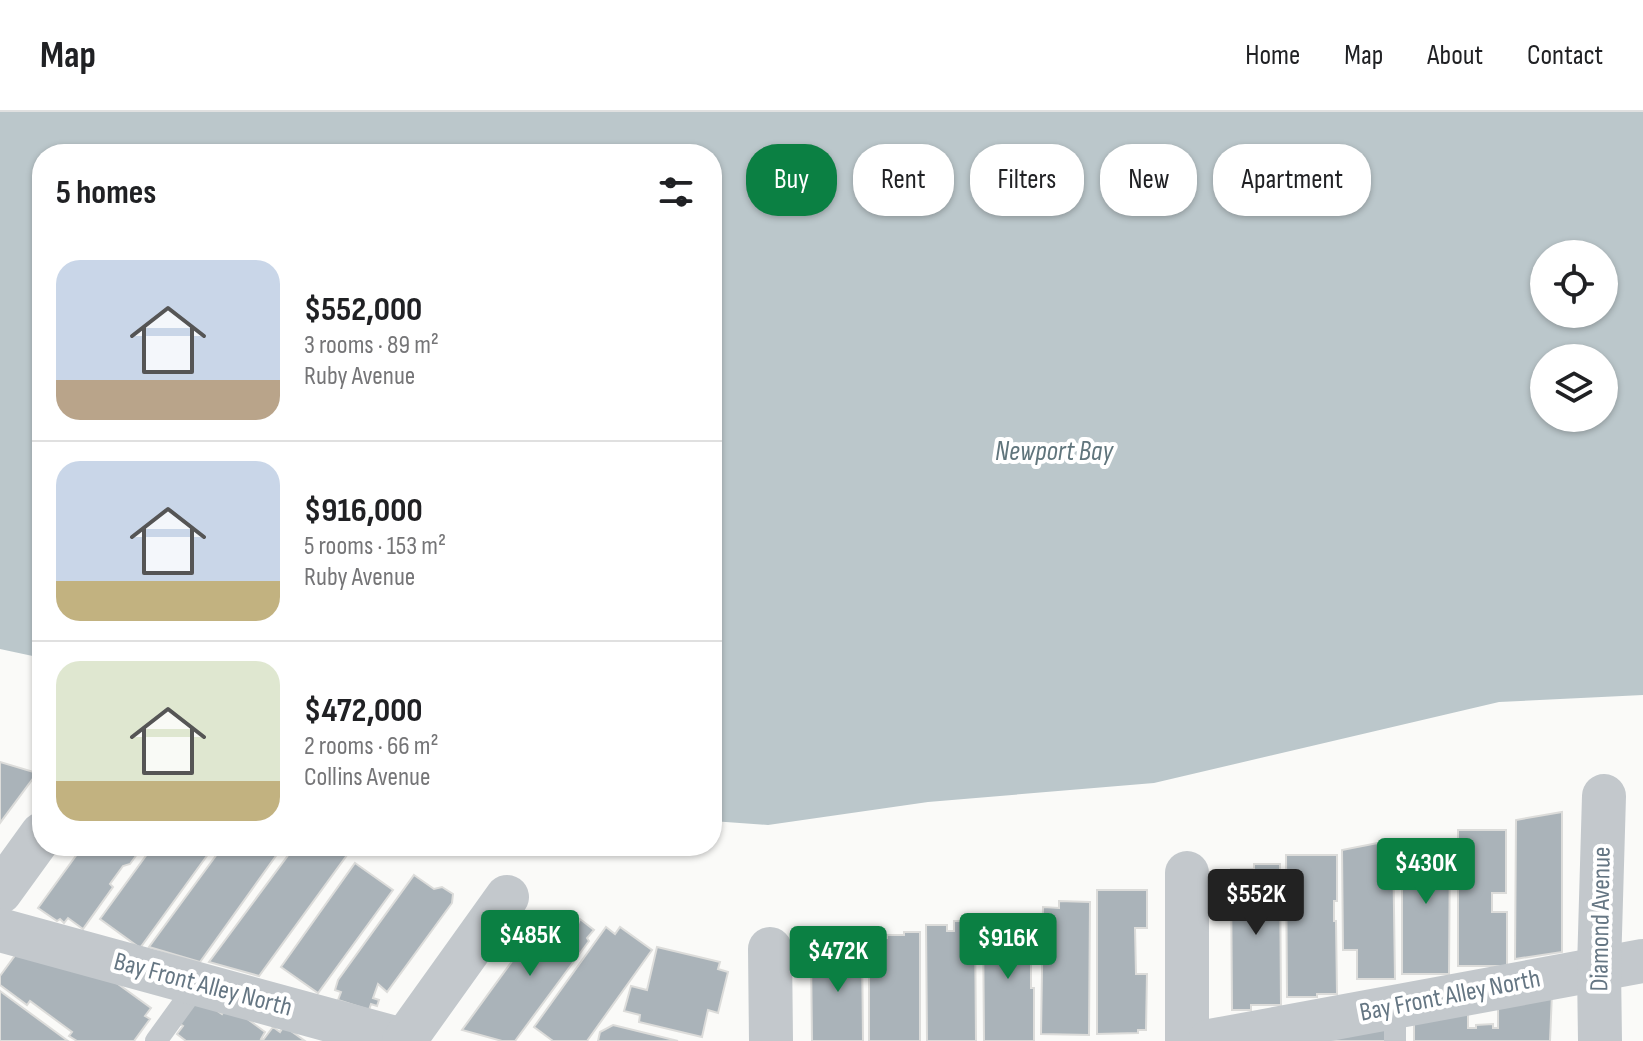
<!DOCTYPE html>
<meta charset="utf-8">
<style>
:root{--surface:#fff;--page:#f2f2f2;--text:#202124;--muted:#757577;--line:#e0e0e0;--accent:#0b8043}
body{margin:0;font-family:"Sofia Sans Condensed",sans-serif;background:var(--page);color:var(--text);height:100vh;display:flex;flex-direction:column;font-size:30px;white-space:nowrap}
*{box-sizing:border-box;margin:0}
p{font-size:26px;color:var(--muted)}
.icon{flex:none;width:44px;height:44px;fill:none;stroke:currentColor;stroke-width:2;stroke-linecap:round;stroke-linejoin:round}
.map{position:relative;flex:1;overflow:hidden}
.details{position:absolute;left:32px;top:32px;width:690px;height:712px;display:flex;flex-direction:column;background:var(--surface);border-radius:32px;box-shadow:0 2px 6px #0004}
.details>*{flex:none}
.top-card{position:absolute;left:746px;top:32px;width:760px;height:72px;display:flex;gap:16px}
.controls{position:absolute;left:1530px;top:128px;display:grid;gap:16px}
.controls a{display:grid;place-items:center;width:88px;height:88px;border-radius:50%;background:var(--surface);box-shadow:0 2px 6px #0004;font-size:40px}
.price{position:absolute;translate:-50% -68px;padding:0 18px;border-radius:8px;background:var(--accent);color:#fff;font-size:26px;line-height:52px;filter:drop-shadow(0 2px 4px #0008)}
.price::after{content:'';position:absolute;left:50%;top:48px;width:24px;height:18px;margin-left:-12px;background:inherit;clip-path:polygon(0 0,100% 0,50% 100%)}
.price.selected{background:#222;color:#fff}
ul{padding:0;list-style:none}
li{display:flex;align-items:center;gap:24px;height:200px;padding:0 24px}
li+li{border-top:2px solid var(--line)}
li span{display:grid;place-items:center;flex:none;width:224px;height:160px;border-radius:24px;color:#555}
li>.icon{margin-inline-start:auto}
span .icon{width:96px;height:96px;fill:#fffc;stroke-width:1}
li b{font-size:34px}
h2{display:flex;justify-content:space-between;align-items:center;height:96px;padding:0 24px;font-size:34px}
.pill{padding:0 28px;border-radius:32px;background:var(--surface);box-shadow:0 2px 6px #0004;font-size:28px;line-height:72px}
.pill.selected{background:var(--accent);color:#fff}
header{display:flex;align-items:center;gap:48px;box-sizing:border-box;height:112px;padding:0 40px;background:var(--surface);border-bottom:2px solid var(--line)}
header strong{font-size:38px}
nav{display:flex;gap:44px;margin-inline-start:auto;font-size:28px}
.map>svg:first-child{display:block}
.water{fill:#bbc7cb;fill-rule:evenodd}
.building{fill:#aab3b9;stroke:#dcdcda;stroke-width:2}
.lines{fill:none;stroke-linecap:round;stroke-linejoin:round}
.lane{stroke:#c3c8cc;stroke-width:22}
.street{stroke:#c3c8cc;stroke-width:44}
.labels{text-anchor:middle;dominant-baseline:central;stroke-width:8;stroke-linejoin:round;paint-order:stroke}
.street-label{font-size:26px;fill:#657683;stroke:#fff}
.water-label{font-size:28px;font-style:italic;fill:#60757c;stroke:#fff}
</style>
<header>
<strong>Map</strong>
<nav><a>Home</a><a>Map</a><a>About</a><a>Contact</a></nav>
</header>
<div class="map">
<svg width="1643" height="929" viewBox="0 0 1643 929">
<rect width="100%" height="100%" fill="#fafaf8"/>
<path class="water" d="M0,0H1643V583L1499,590L1154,671L928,690L768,713L712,709V42H42V546L0,537ZM1544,142H1604V202H1544ZM1544,246H1604V306H1544Z"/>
<g class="building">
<path d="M0,650L37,661L0,711Z"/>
<path d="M1562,700V840L1515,847L1516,708Z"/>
<path d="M1458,718H1506V781H1492V800H1507V854H1458Z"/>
<path d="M1402,727H1450L1449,862H1402Z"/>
<path d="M1393,728L1395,867H1357V838H1343L1342,738Z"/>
<path d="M83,734H143L130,752L123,754L110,772L113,775L83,817L68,806L64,811L60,807L57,809L38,796Z"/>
<path d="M153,734H214L140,836L100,807Z"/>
<path d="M223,734H283L200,850L149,835Z"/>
<path d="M295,734H312L347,743L259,864L209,850Z"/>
<path d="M1286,743H1337V789H1334V809H1336L1337,882H1317V885H1287Z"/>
<path d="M355,751L393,778L318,881L281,855Z"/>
<path d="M1254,752H1280L1281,893H1251V898H1232L1231,757H1254Z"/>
<path d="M414,763L434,777L442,775L453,782L452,791L387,880L378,872L373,886L379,888L377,894L371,892L369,898L338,888L341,880L335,878L338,868Z"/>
<path d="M1097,778H1147V816H1135L1136,862H1147L1146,918H1138V921L1097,922Z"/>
<path d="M1059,789L1090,790L1089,923L1041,922L1043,795L1059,796Z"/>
<path d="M547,801L563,803L578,812L580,807L594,818L587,826L589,829L515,929H502L462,918Z"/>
<path d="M983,807H1031V876H1034V929H984Z"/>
<path d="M954,809H975L976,929H927L926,813H947V819H954Z"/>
<path d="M606,815L615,822L620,815L652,838L587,929H553L534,915Z"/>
<path d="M904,820H920V929H869V826H887V823H904Z"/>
<path d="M838,829H862L863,929H812L811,840H838Z"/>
<path d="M22,834L111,867L151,896L145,904L150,907L134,929H77L69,924L72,920L30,889L27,893L0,873V864Z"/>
<path d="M657,835L720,850L718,857L728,860L718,901L708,898L702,925L639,910L640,903L624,899L631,874L647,878Z"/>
<path d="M0,879L68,929H0Z"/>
<path d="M1552,881L1550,929H1414V907L1468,898V916H1476V913L1493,912V916H1498V891Z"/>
<path d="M192,888L203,889L222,902L226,896L242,903L265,920L261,927L263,928L273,915L280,920L284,914L305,929H186L177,922L183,914L177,910Z"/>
<path d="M1385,911V929H1283Z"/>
<path d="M613,913L678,929H598L600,920Z"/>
</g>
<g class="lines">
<g class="lane">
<path d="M1395,894V929"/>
<path d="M156,929L198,871"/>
</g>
<g class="street">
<path d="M0,780L42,722"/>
<path d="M0,818L406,929"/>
<path d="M770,837L771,929"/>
<path d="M404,929L507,785"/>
<path d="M1187,929V761"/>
<path d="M1210,929L1643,849"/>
<path d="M1600,929L1599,856L1604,684"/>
</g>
</g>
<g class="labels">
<g class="street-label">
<text transform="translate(1601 807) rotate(-89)">Diamond Avenue</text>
<text transform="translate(203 873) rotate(15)">Bay Front Alley North</text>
<text transform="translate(1450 884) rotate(-11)">Bay Front Alley North</text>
</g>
<g class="water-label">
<text x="1054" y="339">Newport Bay</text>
</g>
</g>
</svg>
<div class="controls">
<a><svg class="icon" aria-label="locate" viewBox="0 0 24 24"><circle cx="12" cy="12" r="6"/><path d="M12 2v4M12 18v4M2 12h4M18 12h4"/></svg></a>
<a><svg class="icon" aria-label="layers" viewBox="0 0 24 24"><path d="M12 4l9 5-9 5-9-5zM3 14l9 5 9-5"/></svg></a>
</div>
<b class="price" style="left:1426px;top:794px">$430K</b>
<b class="price selected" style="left:1256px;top:825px">$552K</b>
<b class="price" style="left:530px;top:866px">$485K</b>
<b class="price" style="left:1008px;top:869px">$916K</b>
<b class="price" style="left:838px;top:882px">$472K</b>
<div class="top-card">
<a class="pill selected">Buy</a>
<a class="pill">Rent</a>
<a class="pill">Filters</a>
<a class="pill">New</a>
<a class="pill">Apartment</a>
</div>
<section class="details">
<h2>5 homes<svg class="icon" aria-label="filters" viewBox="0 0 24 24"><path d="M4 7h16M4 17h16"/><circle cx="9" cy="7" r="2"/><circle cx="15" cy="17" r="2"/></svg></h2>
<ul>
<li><span style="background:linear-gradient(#c9d6e8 75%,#b9a48a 0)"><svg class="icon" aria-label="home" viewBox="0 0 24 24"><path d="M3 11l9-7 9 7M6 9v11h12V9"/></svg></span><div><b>$552,000</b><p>3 rooms · 89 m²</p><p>Ruby Avenue</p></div></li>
<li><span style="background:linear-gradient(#c9d6e8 75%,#c2b280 0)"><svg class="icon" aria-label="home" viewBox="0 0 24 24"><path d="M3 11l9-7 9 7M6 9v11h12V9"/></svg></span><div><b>$916,000</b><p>5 rooms · 153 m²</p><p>Ruby Avenue</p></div></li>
<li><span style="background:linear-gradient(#dfe7d0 75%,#c2b280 0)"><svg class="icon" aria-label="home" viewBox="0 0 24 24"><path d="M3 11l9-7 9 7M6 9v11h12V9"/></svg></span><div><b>$472,000</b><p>2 rooms · 66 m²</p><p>Collins Avenue</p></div></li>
</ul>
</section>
</div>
